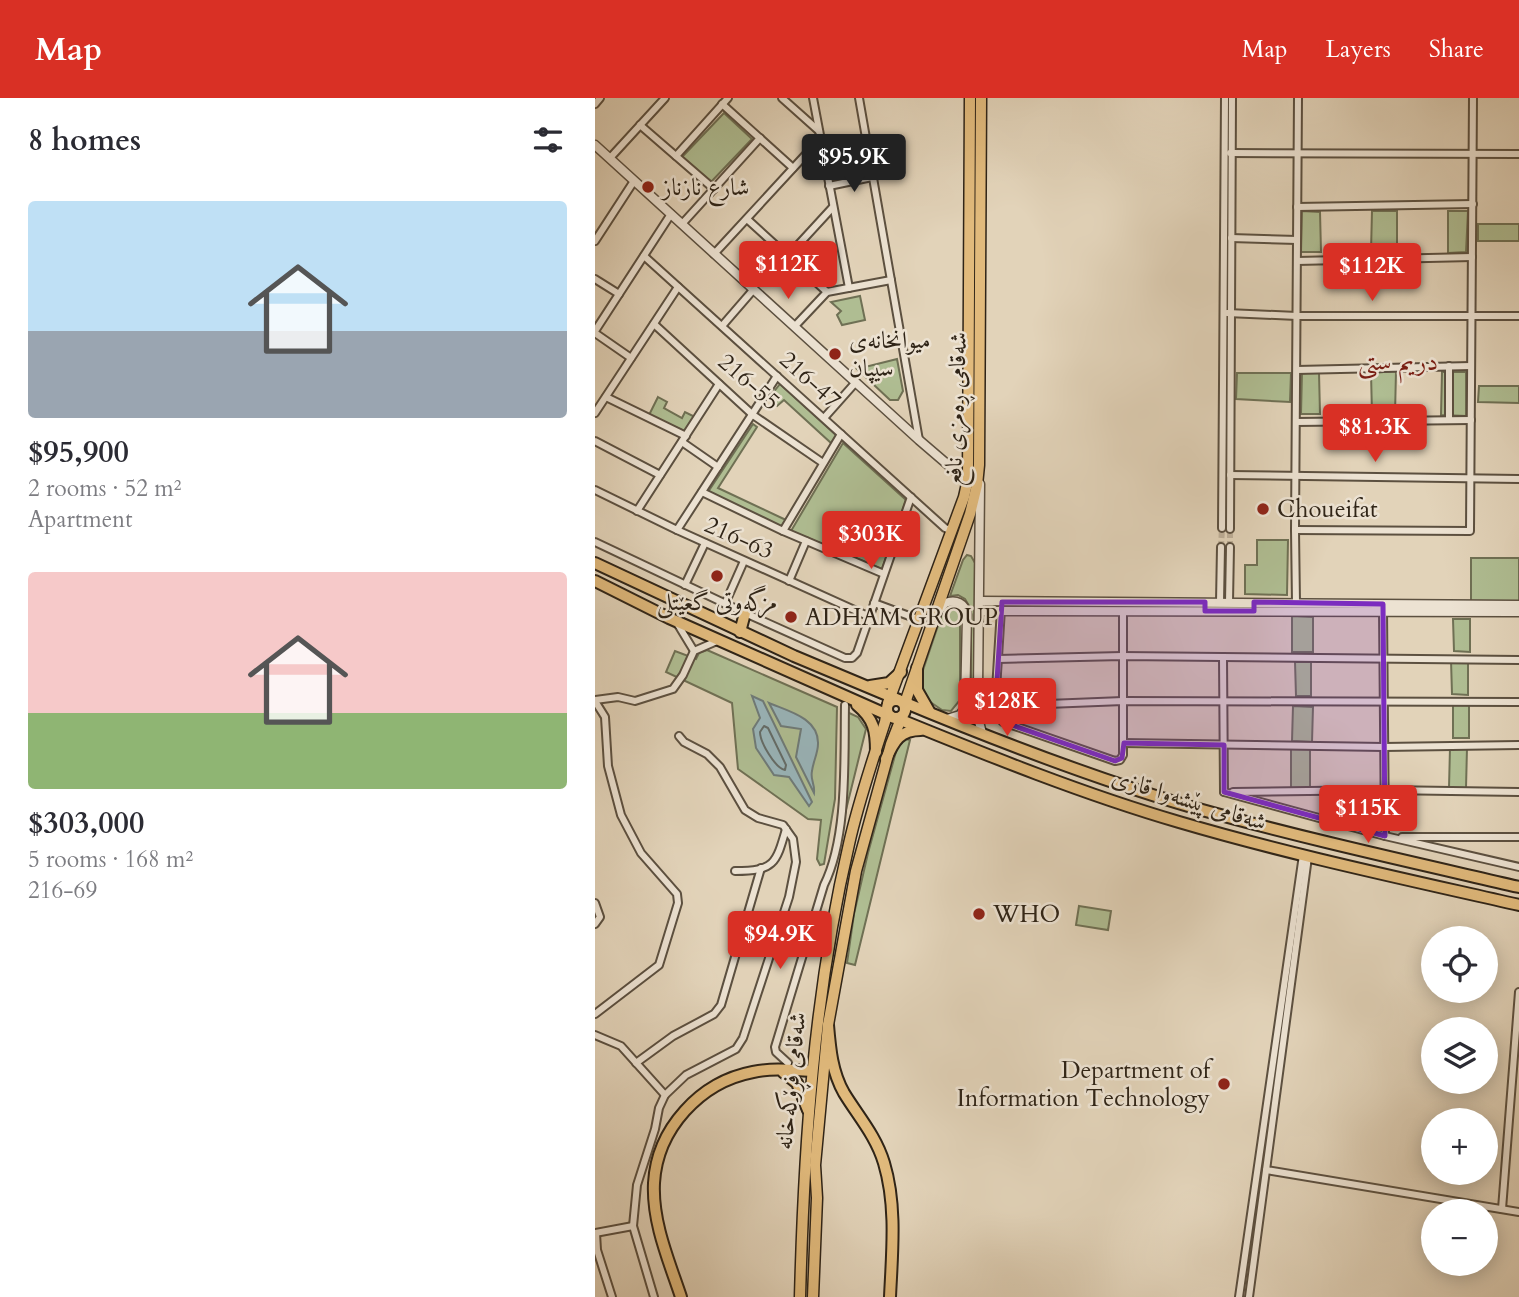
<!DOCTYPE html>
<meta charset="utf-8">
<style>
:root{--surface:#fff;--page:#f7f7f7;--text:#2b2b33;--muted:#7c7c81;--accent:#d93025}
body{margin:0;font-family:Cardo,Amiri,serif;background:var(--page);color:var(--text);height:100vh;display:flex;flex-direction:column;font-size:26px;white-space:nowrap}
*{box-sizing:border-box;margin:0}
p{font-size:23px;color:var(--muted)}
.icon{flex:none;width:38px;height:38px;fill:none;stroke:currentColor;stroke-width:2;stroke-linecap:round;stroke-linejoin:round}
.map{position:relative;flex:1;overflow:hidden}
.details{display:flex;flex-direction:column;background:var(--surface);width:595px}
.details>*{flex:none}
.fabs{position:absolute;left:826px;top:828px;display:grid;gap:14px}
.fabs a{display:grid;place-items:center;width:77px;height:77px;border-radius:50%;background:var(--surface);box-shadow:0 4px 18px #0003;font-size:35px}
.price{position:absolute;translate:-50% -60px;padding:0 16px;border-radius:7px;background:var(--accent);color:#fff;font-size:23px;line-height:46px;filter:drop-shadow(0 2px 4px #0008)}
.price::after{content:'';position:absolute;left:50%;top:42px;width:21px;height:16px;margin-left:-10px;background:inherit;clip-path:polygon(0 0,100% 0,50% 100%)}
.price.selected{background:#222;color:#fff}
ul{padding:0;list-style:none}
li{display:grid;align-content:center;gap:14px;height:371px;padding:0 28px}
li span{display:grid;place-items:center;height:217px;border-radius:7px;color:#555}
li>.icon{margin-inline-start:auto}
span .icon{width:126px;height:126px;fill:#fffc;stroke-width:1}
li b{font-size:30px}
h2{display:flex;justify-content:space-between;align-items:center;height:84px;padding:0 28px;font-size:30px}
header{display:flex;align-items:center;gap:42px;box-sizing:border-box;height:98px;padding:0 35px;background:var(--accent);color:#fff}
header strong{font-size:33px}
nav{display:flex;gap:38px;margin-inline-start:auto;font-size:24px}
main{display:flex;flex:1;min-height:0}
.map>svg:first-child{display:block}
.green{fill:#afbd92;stroke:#6f7054;stroke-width:2}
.water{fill:#99b5ba;stroke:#6f7b79;stroke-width:2}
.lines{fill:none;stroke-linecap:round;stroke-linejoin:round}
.shore{stroke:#646c68;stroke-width:2}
.minor-tunnel{stroke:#beb099;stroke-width:6;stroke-dasharray:6 3;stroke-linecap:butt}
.minor-casing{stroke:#5c5040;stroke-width:10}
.tertiary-casing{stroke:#5c5040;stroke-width:11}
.primary-casing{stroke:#2f2417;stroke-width:13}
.trunk-casing{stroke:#2f2417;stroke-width:14}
.motorway-casing{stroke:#2f2417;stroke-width:14}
.minor{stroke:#ece2d2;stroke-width:6}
.tertiary{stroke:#ece2d2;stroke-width:8}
.primary{stroke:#e1ba7c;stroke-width:10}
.trunk{stroke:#e1ba7c;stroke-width:10}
.motorway{stroke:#e1ba7c;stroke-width:10}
.marked{fill:#7b2cbf;fill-opacity:0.2;stroke:#7b2cbf;stroke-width:5;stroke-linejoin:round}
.poi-dot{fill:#8f2418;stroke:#ece2d2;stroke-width:2.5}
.labels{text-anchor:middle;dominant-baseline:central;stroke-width:5;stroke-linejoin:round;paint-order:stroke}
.poi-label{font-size:24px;fill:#2f2417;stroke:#ece2d2;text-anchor:start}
.street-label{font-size:24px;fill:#2f2417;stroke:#ece2d2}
.neighbourhood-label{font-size:26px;fill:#7a1f14;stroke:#ece2d2}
</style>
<header>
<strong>Map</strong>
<nav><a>Map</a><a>Layers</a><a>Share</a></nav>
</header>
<main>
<section class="details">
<h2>8 homes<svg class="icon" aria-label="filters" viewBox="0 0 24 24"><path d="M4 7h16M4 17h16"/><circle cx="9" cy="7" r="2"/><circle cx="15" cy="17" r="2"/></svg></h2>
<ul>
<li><span style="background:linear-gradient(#bfe0f5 60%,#9aa5b1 0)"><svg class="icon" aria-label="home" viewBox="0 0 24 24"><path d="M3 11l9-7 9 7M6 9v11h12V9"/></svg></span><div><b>$95,900</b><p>2 rooms · 52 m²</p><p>Apartment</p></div></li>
<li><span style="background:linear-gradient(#f6c9c9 65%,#8fb573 0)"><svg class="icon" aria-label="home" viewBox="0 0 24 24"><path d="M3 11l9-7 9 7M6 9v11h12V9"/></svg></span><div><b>$303,000</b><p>5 rooms · 168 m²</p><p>216-69</p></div></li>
</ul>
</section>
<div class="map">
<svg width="924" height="1199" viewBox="0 0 924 1199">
<rect width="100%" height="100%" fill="#e2d3b9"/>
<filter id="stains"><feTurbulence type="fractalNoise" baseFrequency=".00286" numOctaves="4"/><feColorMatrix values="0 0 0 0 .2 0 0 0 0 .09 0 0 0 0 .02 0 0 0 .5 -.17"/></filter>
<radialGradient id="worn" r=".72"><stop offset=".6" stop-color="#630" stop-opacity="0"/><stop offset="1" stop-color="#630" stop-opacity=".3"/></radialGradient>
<g class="green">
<path d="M129,15L157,41L115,85L87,59Z"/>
<path d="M707,113L725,114L726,154H706Z"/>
<path d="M777,113H802V154H776Z"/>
<path d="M853,113H873L871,154L853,155Z"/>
<rect x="883" y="126" width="41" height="17"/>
<path d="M265,198L270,222L247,227L242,217L246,213L236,204Z"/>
<path d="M302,261L308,293L303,302H295L262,271Z"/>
<path d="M801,273L800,317L777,316L776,275Z"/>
<path d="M707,274L724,275L725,316H706Z"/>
<path d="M847,274H871V318L846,317Z"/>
<path d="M642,275H696L695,304L641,301Z"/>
<path d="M185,286L242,338L236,345L189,302L182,308L173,301Z"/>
<path d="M884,288H924V305L883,304Z"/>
<path d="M63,299L72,304L69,310L87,320L90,314L100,319L91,334L54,317Z"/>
<path d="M158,326L162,329L123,390L191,422L186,429L113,394Z"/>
<path d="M248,345L311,402L287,471L196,433Z"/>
<path d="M662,442H693L692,497L650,496V467H662Z"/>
<path d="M372,457L376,458L380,465L379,591L376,579V511L370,501L363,497L355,498L368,462Z"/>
<rect x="876" y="460" width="48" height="44"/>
<path d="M358,508L365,512V602L356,613L347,612L328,599L325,581L349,510Z"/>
<path d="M697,518L718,519V554H697Z"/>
<path d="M858,521H875V554L859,553Z"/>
<path d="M112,552L242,609L240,701L229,766L225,767L222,761L226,722L213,721L143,671L137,605L71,574L80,553L101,561L104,555Z"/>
<path d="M856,562L873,564V597L857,596Z"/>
<path d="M700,564H716V598H701Z"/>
<rect x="858" y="607" width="16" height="33"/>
<path d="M698,608L718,609L717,644L697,643Z"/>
<path d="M252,614L263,619L271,631L250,716L247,714L253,661Z"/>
<path d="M310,641L315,642L260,867L252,865L259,816L273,755L302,650Z"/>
<path d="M696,648L715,649V694H696Z"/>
<path d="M855,650H872L871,690H854Z"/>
<path d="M484,808L516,813L513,832L481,827Z"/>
</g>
<g class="water">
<path d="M157,598L168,603L217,704L214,708L194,679L179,677L161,650L158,631L165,620Z"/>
<path d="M174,605C193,613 224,620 223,646C223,655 218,664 217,673C215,682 220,685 219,695L201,659L206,631L186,628Z"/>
</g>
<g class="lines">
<path class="shore" d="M169,628L173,630L191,667L190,672C180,670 165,644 165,634Z"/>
<g class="minor-tunnel">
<path d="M626,449L627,430"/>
<path d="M635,449V431"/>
</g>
<defs>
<g id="minor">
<path d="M187,0L224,33"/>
<path d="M218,0L254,190"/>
<path d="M264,0L324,342"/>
<path d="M0,6L5,0"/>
<path d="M127,6L198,70"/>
<path d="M45,27L119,91"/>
<path d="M635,55L924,56"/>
<path d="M81,58L133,0"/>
<path d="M15,60L70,0"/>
<path d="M234,88L277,79"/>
<path d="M702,109L878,106"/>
<path d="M152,121L232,194"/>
<path d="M87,126L165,40"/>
<path d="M636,140L702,142"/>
<path d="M0,143L39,83"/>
<path d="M119,156L225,41"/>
<path d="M49,158L350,430L357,433"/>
<path d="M193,158L238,109"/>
<path d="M702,163L877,159"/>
<path d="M0,181L24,196"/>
<path d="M632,215L702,218H924"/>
<path d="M59,226L158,317L228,365"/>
<path d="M127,228L159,191"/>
<path d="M200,228L232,194L296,182"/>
<path d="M0,233L76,116"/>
<path d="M0,235L36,260"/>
<path d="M854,268V322"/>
<path d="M702,272L876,268"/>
<path d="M11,299L91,338"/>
<path d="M0,315L83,189"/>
<path d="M229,320L261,284"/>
<path d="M701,324L876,322"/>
<path d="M0,343L65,377"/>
<path d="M87,344L123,369"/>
<path d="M635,377L924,381"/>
<path d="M0,392L82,432L275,519"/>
<path d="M107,394L188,433L289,476"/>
<path d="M42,413L124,286"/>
<path d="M627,430L630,0"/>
<path d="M635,431L637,0"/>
<path d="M82,432L182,278"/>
<path d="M700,432L875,433L878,0"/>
<path d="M188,433L246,336"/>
<path d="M0,444L150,515L250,560H257L262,555L316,399"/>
<path d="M194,483L211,443"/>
<path d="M90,487L110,445"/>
<path d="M625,504L626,449"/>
<path d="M634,504L635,449"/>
<path d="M279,505L325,522"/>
<path d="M701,505L700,432L703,0"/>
<path d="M130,506L149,463"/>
<path d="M406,511L400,608L401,617L408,624L520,663L525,662L528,657V513"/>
<path d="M788,512L790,738"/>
<path d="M82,525L99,553"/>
<path d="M628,560L629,694"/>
<path d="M403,561L527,558L924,562"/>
<path d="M0,602L23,599L40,603L78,591L88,577L99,553L122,543"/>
<path d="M0,603L10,619L13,668L26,717L46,755L82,796L83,805L64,867L0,916"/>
<path d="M400,608L528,603L924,604"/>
<path d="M528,645L789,649L924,647"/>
<path d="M629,694L790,738L924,769"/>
<path d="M638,694L789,692L924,694"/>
<path d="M807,739H924"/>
<path d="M140,773C179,773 181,766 191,731"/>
<path d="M0,805L5,819L0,826"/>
<path d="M0,937L26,948L70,997"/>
<path d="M41,965L78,938L119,916L126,907L166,770"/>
<path d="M193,965L181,954L180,949L229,787C253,739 249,661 250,607"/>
<path d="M671,1072L924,1114"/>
<path d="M907,1111L924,894"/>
<path d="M0,1135L38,1128"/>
<path d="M1,1135L2,1152L17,1199"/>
<path d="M59,1199L38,1128L42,1087L60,1031L64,1010L70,997L91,977L141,951L148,940L194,799L201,764L198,741L188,727L163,720L150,712L125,669L112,656L89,644L84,638"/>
<path d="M644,1199L708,757"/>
<path d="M654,1199L713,759"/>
</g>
<g id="tertiary">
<path d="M0,47L324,342L366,378L373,381"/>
<path d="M385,386L383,593V620L387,635"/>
<path d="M385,503L924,507"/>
<path d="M385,513L924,514"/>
<path d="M343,514L350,505C361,501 370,505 372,517L370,610L365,617L352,621"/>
</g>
<g id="primary">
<path d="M293,605L369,399L373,381L375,0"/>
<path d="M310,612L312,599L375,416L382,387L384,367L386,0"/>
<path d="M205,1199C209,1046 219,895 254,746C263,705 277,664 290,624L292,612"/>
<path d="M218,1199L222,1100L220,1067L233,927L261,773L296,646L307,618"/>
</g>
<g id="trunk">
<path d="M0,465L199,558L304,602"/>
<path d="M0,483L74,520L295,618"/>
<path d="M145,534L150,515"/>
<path d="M322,570V592L334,613"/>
<path d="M275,588L294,585L306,574"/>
<circle cx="301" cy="611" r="9"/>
<path d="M306,603C402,643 500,681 600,710C707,740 816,764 924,789"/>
<path d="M262,607C279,621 281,633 281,654"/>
<path d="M301,620C394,658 488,696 584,724C696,757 810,781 924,807"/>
<path d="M291,661C299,643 305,632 326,632"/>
</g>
<g id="motorway">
<path d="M233,927C235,951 237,974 249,995C263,1018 281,1038 289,1065C302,1108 297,1155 295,1199"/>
<path d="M188,974L202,985L213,1012"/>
<path d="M86,1199C74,1163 57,1124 59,1085C62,1031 105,984 158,974C177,970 197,972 217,973"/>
</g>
</defs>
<use href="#minor" class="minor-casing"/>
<use href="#tertiary" class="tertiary-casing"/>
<use href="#primary" class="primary-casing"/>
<use href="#trunk" class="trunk-casing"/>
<use href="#motorway" class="motorway-casing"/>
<use href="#minor" class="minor"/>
<use href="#tertiary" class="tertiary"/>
<use href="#primary" class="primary"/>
<use href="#trunk" class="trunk"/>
<use href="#motorway" class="motorway"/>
</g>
<path class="marked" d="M407,504H610V513H659V504L788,506L790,738L629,694V647L529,645L527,660L520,663L408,624L400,614Z"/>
<g class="poi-dot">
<circle cx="53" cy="89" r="7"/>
<circle cx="240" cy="256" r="7"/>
<circle cx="668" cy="411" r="7"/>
<circle cx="122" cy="478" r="7"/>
<circle cx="196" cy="519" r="7"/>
<circle cx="384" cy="816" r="7"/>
<circle cx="629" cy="986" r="7"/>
</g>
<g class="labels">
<g class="poi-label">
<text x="67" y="89">شارع نازناز</text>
<text x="254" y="242">میوانخانەی<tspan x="254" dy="28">سیپان</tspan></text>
<text x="682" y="411">Choueifat</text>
<text x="122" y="504" text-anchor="middle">مزگەوتی گعێتلی</text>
<text x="210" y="519">ADHAM GROUP</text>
<text x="398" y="816">WHO</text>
<text x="615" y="972" text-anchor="end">Department of<tspan x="615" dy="28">Information Technology</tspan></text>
</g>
<g class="street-label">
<text transform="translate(215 282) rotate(42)">216-47</text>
<text transform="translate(154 284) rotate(41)">216-55</text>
<text transform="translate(361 311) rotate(-88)">شەقامی ڕەمزی نافع</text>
<text transform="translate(144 440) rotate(24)">216-63</text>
<text transform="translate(594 702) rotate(17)">شەقامی پێشەوا قازی</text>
<text transform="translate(196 983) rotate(-84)">شەقامی فڕۆکەخانە</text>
</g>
<g class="neighbourhood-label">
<text x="803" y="263">دریم ستی</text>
</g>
</g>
<rect width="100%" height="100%" filter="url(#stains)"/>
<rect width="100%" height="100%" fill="url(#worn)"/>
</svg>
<div class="fabs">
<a><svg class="icon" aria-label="locate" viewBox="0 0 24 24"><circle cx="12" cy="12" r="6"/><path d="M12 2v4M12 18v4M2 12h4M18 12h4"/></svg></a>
<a><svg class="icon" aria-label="layers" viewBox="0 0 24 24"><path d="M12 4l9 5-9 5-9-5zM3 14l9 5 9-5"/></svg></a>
<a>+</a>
<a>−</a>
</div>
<b class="price selected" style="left:259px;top:96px">$95.9K</b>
<b class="price" style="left:193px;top:203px">$112K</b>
<b class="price" style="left:777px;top:205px">$112K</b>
<b class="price" style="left:780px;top:366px">$81.3K</b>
<b class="price" style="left:276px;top:473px">$303K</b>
<b class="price" style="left:412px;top:640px">$128K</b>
<b class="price" style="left:773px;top:747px">$115K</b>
<b class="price" style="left:185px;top:873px">$94.9K</b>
</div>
</main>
